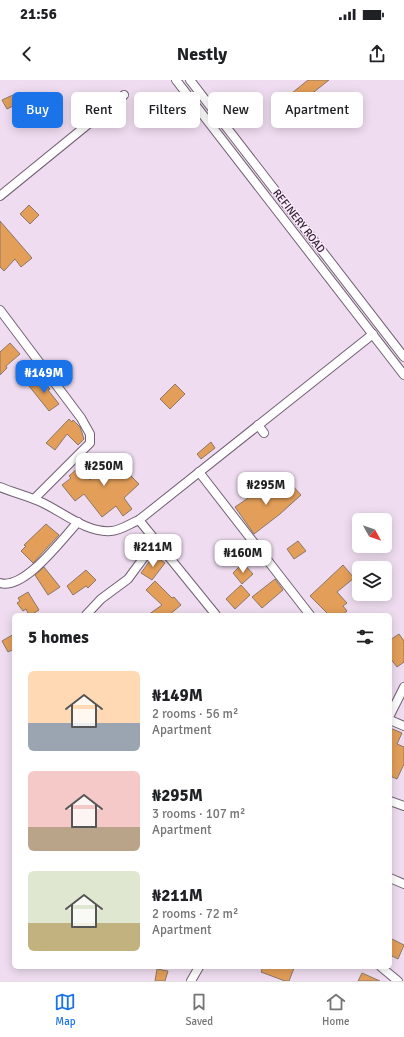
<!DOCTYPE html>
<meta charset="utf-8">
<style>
:root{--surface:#fff;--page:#f6f6f6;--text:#202124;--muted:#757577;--line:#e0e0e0;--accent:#1a73e8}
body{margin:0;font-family:Signika,sans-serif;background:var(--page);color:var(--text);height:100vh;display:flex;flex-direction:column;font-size:15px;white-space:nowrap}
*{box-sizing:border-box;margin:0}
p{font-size:13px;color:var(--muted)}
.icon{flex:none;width:22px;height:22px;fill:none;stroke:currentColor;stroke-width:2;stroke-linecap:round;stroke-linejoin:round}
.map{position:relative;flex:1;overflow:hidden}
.details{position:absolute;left:12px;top:533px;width:380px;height:356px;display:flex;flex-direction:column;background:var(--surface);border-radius:6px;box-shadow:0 2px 10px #0003}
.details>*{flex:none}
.hud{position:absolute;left:12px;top:12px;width:380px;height:36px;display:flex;gap:8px}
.needle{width:26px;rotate:130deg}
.fabs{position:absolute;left:352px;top:433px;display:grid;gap:8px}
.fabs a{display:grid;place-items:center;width:40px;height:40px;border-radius:6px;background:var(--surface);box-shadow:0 2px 10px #0003;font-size:20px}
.price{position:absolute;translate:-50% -34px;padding:0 9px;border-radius:8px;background:#fff;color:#222;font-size:13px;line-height:26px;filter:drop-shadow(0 1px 2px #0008)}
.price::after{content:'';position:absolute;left:50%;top:24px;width:12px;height:9px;margin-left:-6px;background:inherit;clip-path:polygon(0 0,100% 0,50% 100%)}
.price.current{background:var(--accent);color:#fff}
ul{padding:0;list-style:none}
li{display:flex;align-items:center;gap:12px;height:100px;padding:0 16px}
li span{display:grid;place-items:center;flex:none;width:112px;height:80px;border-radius:6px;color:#555}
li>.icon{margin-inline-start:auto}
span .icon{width:48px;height:48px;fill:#fffc;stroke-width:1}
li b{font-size:17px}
h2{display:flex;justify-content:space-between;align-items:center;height:48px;padding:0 16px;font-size:17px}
.chip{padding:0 14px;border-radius:6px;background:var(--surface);box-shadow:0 2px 10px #0003;font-size:14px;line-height:36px}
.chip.current{background:var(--accent);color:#fff}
.status{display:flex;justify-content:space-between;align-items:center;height:28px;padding:0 20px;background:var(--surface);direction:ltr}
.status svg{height:11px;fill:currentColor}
header{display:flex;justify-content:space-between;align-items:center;height:52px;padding:0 16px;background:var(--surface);font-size:18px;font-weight:800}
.tabs{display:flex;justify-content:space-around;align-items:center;height:56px;border-top:1px solid var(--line);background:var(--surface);font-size:11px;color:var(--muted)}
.tabs a{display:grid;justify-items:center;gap:2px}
.tabs .current{color:var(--accent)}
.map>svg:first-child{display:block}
.building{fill:#e39e59;stroke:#8b7867}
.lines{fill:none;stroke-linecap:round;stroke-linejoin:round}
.minor-casing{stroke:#726173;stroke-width:10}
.minor{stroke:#fff;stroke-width:8}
.labels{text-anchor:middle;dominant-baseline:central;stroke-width:3;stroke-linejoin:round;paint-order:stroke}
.street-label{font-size:11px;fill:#29222a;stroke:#fde9fd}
</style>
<div class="status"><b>21:56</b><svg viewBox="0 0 49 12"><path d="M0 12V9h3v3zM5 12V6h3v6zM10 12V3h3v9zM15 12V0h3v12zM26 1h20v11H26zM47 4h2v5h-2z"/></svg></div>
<header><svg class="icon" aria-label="back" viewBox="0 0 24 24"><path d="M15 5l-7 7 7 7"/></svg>Nestly<svg class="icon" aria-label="share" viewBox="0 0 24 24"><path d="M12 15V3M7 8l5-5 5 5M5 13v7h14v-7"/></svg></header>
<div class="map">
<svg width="404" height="901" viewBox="0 0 404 901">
<rect width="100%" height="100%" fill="#efdcf0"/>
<g class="building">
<path d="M308,0H329L295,27L288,19L293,14L292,13Z"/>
<path d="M13,15L17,24L7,29L2,20Z"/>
<path d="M29,125L39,135L30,144L20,134Z"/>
<path d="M0,141L32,178L21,187L15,179L4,191L0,187Z"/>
<path d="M10,263L20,274L6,286L7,288L0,295V272Z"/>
<path d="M39,297L50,309L48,310L59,324L49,331L29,306Z"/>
<path d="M175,304L185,314L170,329L160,319Z"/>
<path d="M69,339L72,342L73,340L80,347L84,359L78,365L67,354L55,370L46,363Z"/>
<path d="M211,362L215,368L201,379L197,374Z"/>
<path d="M124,373L129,380L122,384L125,388L124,389L139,404L124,418L132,429L123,436L116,426L102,437L84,414L75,421L62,405L71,398L69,396L78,388L90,400L105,387L104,385L116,376L117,378Z"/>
<path d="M274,402L283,413L292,405L301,415L280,434L254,454L235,427L260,410L262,412Z"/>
<path d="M46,444L59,455L33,483L21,471L26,466L24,465Z"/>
<path d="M298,461L306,471L294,479L287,469Z"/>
<path d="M154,475L165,483L152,500L141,493Z"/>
<path d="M243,483L253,494L242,504L233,493Z"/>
<path d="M343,485L354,498L337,512L347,523L343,526L347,531L342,535H329L310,516Z"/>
<path d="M44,487L60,507L48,515L35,495Z"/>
<path d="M86,490L96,500L88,508L86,506L73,515L67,506Z"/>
<path d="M275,499L283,510L262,528L252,517Z"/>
<path d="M155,501L172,518L174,517L181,525L169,535H148L162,525L146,510Z"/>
<path d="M241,505L250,515L235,529L226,519Z"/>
<path d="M28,512L39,530L31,535H29L26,529L23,531L17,523L20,521L18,518Z"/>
<path d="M14,554V569L8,572L2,561Z"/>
<path d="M399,554L404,561V582L397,587L390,578V560Z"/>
<path d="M390,648L402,653L397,664L404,667V684L397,699L390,696V685L392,681L390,680Z"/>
<path d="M390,858L404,865L398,879L390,875Z"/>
<path d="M263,887H291L294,888L289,901H285L261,892Z"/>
<path d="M157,889L168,891L165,901H155Z"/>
<path d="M362,893L380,901H358Z"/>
</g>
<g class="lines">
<defs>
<g id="minor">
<path d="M176,0L404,295"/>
<path d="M190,0L404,277"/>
<path d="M0,116L124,15"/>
<path d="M0,230L81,338L90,354V363L34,419"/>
<path d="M258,345L264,353"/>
<path d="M199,392L310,535"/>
<path d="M0,407C14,413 29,416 43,423C64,433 87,453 111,451C120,451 131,443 139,440L373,254"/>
<path d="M139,440L216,535"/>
<path d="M0,503C25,510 62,459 78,442"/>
<path d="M86,535L101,519L128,499L156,461"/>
<path d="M390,635L404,607"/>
<path d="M390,640L404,646"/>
<path d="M390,721L404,726"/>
<path d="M390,798L404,804"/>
<path d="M381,887L398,901"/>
<path d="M191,901L199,887"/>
</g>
</defs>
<use href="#minor" class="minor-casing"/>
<use href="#minor" class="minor"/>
</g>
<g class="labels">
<g class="street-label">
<text transform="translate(299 141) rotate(52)">REFINERY ROAD</text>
</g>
</g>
</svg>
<div class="fabs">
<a><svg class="needle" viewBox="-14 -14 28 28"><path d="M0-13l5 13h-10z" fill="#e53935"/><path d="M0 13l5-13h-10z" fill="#757577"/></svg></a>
<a><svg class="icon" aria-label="layers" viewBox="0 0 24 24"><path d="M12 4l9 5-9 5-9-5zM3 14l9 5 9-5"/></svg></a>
</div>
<b class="price current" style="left:44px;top:314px">₦149M</b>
<b class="price" style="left:104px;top:407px">₦250M</b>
<b class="price" style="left:266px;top:426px">₦295M</b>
<b class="price" style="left:153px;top:488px">₦211M</b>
<b class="price" style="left:243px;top:494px">₦160M</b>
<div class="hud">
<a class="chip current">Buy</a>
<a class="chip">Rent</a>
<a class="chip">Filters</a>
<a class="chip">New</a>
<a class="chip">Apartment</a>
</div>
<section class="details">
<h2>5 homes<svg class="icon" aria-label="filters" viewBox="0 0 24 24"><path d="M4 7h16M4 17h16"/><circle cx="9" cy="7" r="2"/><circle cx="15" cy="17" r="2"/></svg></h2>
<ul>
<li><span style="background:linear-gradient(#ffd9b3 65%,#9aa5b1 0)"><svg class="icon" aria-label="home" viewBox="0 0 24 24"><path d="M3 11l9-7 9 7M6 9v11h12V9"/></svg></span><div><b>₦149M</b><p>2 rooms · 56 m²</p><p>Apartment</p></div></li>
<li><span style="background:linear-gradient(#f6c9c9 70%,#b9a48a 0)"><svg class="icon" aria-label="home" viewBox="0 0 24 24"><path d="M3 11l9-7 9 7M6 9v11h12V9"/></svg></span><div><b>₦295M</b><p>3 rooms · 107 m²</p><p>Apartment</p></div></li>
<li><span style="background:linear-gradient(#dfe7d0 65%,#c2b280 0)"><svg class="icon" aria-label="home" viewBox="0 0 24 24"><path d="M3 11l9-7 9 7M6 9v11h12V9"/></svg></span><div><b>₦211M</b><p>2 rooms · 72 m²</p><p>Apartment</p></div></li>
</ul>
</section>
</div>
<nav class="tabs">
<a class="current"><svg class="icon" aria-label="map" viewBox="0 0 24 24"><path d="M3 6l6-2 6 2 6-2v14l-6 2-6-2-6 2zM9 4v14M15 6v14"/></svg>Map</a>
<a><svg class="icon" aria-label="saved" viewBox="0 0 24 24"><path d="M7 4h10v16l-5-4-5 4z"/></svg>Saved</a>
<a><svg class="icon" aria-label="home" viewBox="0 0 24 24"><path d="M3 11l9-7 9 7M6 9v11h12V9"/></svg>Home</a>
</nav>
